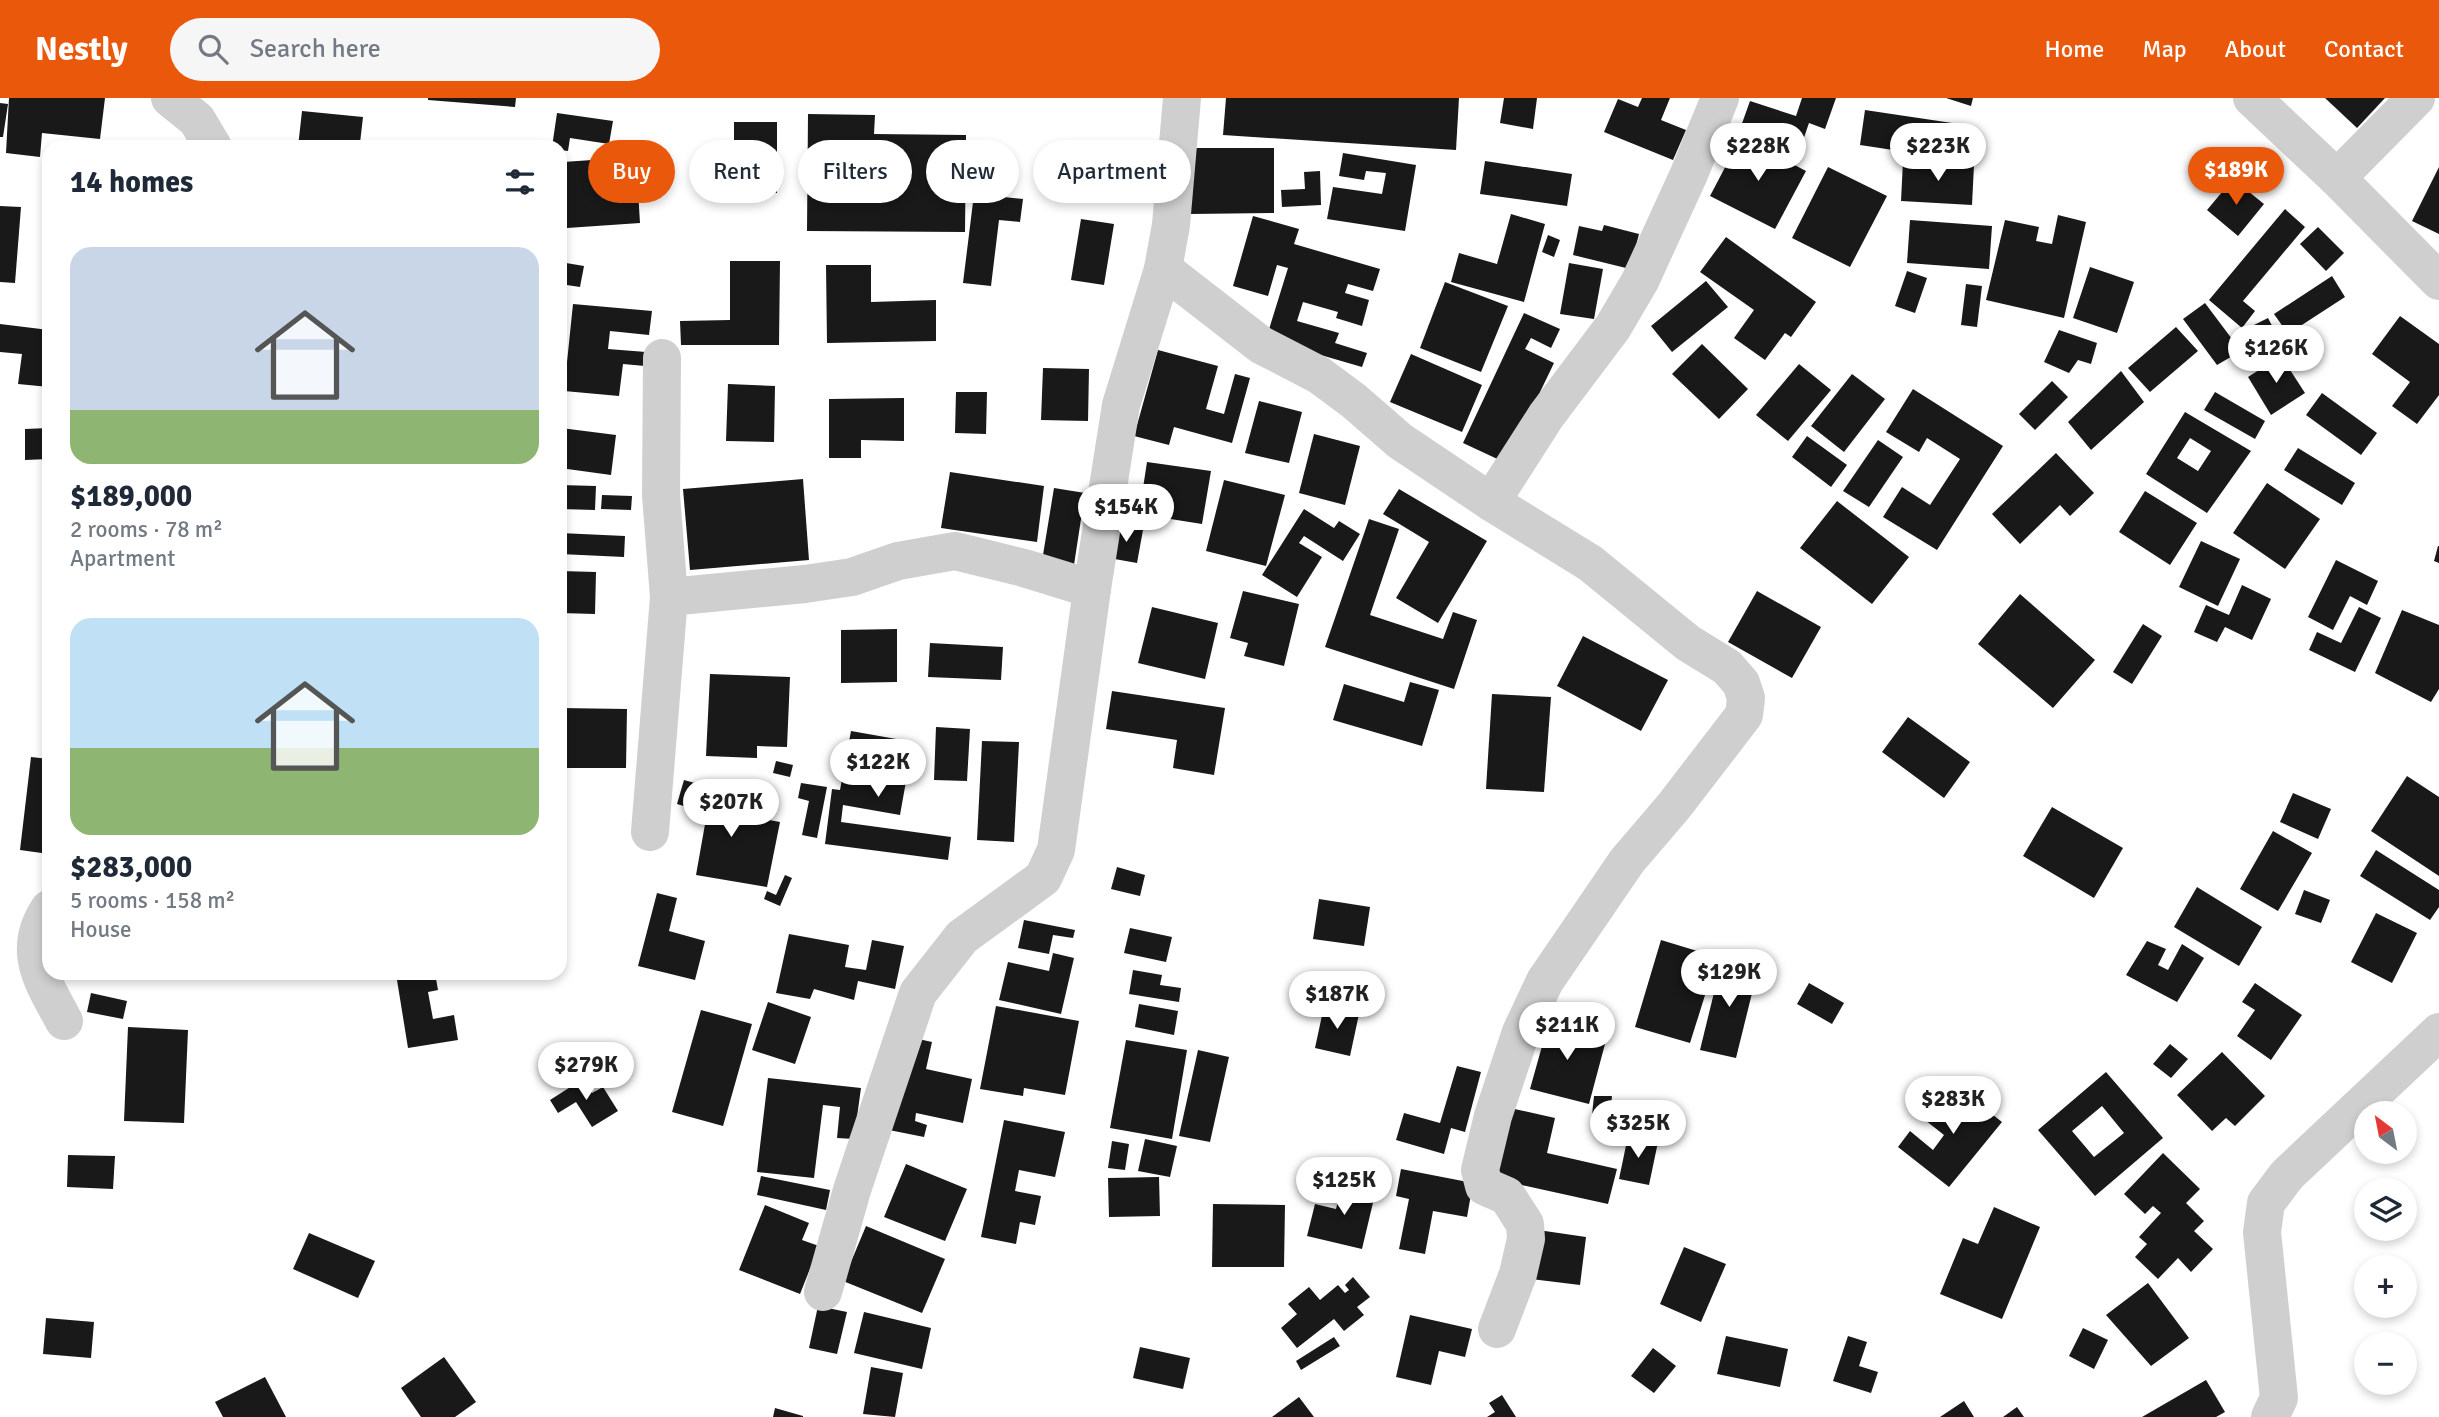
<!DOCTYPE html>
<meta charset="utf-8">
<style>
:root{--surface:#fff;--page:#f6f6f7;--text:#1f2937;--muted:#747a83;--accent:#ea580c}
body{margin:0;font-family:Signika,sans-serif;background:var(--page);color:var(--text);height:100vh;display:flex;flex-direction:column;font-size:26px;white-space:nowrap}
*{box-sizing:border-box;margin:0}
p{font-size:23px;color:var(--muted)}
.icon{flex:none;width:38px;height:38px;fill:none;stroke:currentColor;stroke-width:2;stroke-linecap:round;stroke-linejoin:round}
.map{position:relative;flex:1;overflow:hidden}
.details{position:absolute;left:42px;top:42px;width:525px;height:840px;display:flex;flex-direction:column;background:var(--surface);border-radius:21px;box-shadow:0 4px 10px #0003}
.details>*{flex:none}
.guide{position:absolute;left:588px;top:42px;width:665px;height:63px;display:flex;gap:14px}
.needle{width:46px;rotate:328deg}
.tools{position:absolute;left:2354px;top:1003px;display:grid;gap:14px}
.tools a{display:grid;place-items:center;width:63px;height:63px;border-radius:50%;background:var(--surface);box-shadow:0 4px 10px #0003;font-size:35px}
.price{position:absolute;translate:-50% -60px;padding:0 16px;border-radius:24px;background:#fff;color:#222;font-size:23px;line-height:46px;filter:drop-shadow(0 2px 4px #0008)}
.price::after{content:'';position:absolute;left:50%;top:42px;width:21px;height:16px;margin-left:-10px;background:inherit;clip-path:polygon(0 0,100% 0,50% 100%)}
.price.active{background:var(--accent);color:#fff}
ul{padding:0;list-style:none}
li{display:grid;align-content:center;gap:14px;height:371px;padding:0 28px}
li span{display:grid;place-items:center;height:217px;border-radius:21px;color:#555}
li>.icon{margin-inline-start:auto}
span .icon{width:126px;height:126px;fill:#fffc;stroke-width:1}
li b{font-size:30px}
h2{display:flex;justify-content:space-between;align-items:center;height:84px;padding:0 28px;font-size:30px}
.chip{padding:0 24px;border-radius:32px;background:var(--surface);box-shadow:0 4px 10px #0003;font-size:24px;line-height:63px}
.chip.active{background:var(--accent);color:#fff}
header{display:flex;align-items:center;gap:42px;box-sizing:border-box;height:98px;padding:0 35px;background:var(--accent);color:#fff}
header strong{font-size:33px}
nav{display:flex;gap:38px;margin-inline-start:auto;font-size:24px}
.search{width:490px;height:63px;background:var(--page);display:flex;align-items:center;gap:18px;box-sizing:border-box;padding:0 24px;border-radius:38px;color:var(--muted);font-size:26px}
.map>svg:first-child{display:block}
.building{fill:#191919;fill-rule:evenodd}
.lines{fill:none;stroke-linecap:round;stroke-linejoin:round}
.minor{stroke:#cfcfcf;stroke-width:38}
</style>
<header>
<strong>Nestly</strong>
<div class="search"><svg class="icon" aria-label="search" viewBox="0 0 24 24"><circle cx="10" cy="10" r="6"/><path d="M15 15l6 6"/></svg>Search here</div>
<nav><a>Home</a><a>Map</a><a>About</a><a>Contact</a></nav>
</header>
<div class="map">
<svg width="2439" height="1319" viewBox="0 0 2439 1319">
<rect width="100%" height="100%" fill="#fff"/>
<g class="building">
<path d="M9,0H105L100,41L42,35L40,59L6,55Z"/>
<path d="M428,0H516L515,9L428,2Z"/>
<path d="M1226,0H1459L1456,52L1223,37Z"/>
<path d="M1504,0H1537L1533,31L1500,25Z"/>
<path d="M1642,0H1670L1661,22L1686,32L1673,62L1604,34L1618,1L1638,9Z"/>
<path d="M1802,0H1836L1825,31L1809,25L1800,51L1740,31L1750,3L1796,18Z"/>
<path d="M1946,0H1973L1971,8Z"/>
<path d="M2325,0H2385L2357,30Z"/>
<path d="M0,5L8,6L3,39H0Z"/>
<path d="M1865,12L1952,25L1946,60L1860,47Z"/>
<path d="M302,13L363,19L360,45L381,47V49H298Z"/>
<path d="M557,15L613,23L609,46L570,40L568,53L560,52V49H552Z"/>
<path d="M808,16L875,17L874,36L966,37L965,134L807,133Z"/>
<path d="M734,24H777V95L734,96Z"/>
<path d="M1741,39L1806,73L1775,131L1710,98Z"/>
<path d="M1190,50H1274V115L1190,116Z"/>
<path d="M1343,55L1416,67L1405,133L1327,121L1333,89L1382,96L1386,75L1366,73L1364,82L1339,78Z"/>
<path d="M636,59L640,125L567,130L563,64Z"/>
<path d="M1485,63L1572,76L1567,108L1480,96Z"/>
<path d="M1903,63L1974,67L1972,107L1901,103Z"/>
<path d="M1828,69L1887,98L1850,169L1792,140Z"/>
<path d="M2439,69V136L2412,123Z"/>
<path d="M1320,73L1321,107L1282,109L1281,92L1305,91L1304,74Z"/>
<path d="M2233,81L2264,106L2238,138L2207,112Z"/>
<path d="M974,96L1023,101L1020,124L999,122L991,188L963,185Z"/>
<path d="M0,108L21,109L15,185L0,184Z"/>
<path d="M2285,111L2305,129L2243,203L2255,213L2242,230L2209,202Z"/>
<path d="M1511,116L1545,126L1524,204L1451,184L1459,155L1497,166Z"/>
<path d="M2058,117L2086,124L2064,220L1986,202L2005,122L2039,129L2036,143L2052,146Z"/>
<path d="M1253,118L1299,131L1294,146L1380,171L1373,193L1348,186L1345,195L1369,202L1362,228L1336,220L1338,214L1303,204L1297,223L1339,235L1335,245L1367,255L1362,269L1266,241L1288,170L1277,167L1268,198L1233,188Z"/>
<path d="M1081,121L1114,126L1104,187L1071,182Z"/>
<path d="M1910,122L1992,128L1989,171L1907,165Z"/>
<path d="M1604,127L1639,136L1630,171L1573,157L1579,128L1602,133Z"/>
<path d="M2318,129L2344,155L2326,173L2300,146Z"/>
<path d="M1548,137L1560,142L1554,159L1542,154Z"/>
<path d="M1726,139L1816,204L1791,239L1785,235L1765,262L1734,240L1754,212L1700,174Z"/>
<path d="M730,163H780L779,247H681L680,223L730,222Z"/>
<path d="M560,164L584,168L580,189L560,186Z"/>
<path d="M1569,165L1603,171L1594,221L1560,216Z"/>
<path d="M826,167H871V204L936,202V243L827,245Z"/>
<path d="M2090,169L2134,184L2117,235L2073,220Z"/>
<path d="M1907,173L1927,180L1915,215L1895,208Z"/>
<path d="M2332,178L2345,199L2288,236L2274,216Z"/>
<path d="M1706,183L1728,209L1672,254L1651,228Z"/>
<path d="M1445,184L1508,208L1481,274L1420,250Z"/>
<path d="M1966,186L1982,188L1977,229L1961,227Z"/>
<path d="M2205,205L2241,253L2217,267L2183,221Z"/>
<path d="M573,206L652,213L649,237L610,233L608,251L646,254L645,268L623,266L619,298L564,293Z"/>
<path d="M1524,215L1560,231L1551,250L1531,240L1525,251L1554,265L1506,365L1463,345Z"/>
<path d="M2400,218L2439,246V297L2417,326L2392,308L2410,284L2372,256Z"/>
<path d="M2268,220L2281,245L2262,255L2257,245L2248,250L2240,234Z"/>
<path d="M0,226L49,232V289L18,286L22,256L0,254Z"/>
<path d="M2176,229L2198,253L2150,294L2128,270Z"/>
<path d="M2059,232L2097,245L2091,266L2078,262L2069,275L2044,264Z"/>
<path d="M1702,246L1748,291L1719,321L1672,276Z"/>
<path d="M1158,252L1218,268L1206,311L1224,316L1235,276L1250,280L1232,345L1174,329L1169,347L1134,338Z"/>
<path d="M1411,256L1482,287L1462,334L1390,304Z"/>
<path d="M2281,258L2305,295L2271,317L2248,279Z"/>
<path d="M1799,266L1831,292L1788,343L1756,317Z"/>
<path d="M1043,270L1089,271L1088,323L1041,322Z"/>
<path d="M2121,273L2144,304L2091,352L2068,324Z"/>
<path d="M1852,276L1885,301L1844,354L1811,328Z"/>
<path d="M2052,283L2068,299L2035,332L2019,316Z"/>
<path d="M728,286L775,288L774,344L726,343Z"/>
<path d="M1913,291L2003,348L1937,452L1883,419L1902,389L1930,407L1960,361L1927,340L1919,354L1886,334Z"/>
<path d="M956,294H987L986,336L955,335Z"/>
<path d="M2215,294L2265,323L2255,341L2204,312Z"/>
<path d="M2322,295L2377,335L2361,357L2306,317Z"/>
<path d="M904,300V343L861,342V360H829V301Z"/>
<path d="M1259,303L1302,314L1289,365L1245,355Z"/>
<path d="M2185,314L2251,353L2207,415L2146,376ZM2190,340L2211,353L2198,373L2177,360Z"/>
<path d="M49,330V361L25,362V331Z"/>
<path d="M561,330L616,337L611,377L560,370Z"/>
<path d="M1314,336L1360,348L1345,407L1299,395Z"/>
<path d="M1807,338L1847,367L1831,389L1792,359Z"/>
<path d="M1878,342L1903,359L1869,409L1843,393Z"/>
<path d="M2298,350L2355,385L2342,407L2284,372Z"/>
<path d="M2056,355L2094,395L2070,418L2060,407L2020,446L1992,416Z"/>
<path d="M1147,364L1211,373L1202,426L1139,416Z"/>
<path d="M950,374L1044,388L1037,444L941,430Z"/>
<path d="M803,381L809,462L690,472L683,391Z"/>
<path d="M1224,382L1285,397L1266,468L1206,453Z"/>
<path d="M2267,385L2320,421L2285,471L2233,435Z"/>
<path d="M560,387L596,388L595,412L560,411Z"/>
<path d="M1054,390L1085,395L1074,467L1042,463Z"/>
<path d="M1399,391L1487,443L1438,525L1396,500L1429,444L1383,416Z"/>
<path d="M2145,393L2197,425L2170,467L2119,434Z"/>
<path d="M602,397L632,398L631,412L601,411Z"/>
<path d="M1837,403L1909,459L1872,506L1800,450Z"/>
<path d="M1304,411L1334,430L1339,423L1360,436L1343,463L1304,438L1299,445L1322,459L1297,499L1262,477Z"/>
<path d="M1369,421L1399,431L1370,517L1443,541L1453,514L1477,522L1454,591L1325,549Z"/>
<path d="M1114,428L1143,432L1137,465L1109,460Z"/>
<path d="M560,435L625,438L624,459L560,456Z"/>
<path d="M2201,443L2240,461L2218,508L2179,489Z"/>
<path d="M2438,448H2439V465L2434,463Z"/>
<path d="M2336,462L2378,483L2367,507L2350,498L2333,532L2308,519Z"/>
<path d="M560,473L596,474L595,516L560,515Z"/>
<path d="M2242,487L2271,501L2252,542L2225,529L2217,544L2194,534L2206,507L2229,517Z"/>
<path d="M1243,493L1299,506L1284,568L1244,558L1248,545L1230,540Z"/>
<path d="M1757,493L1821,529L1792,580L1728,544Z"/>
<path d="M2020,496L2095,562L2053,610L1978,546Z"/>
<path d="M47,509H49V535H45Z"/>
<path d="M1152,509L1218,525L1205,581L1138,565Z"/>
<path d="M2359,509L2381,520L2355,574L2309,552L2317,534L2341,545Z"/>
<path d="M2402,512L2439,527V591L2431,604L2375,575Z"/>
<path d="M2143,526L2162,538L2132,586L2113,574Z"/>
<path d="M897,531V584L841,585V532Z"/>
<path d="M1583,538L1668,582L1641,633L1557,588Z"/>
<path d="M930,545L1003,549L1001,582L928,579Z"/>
<path d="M710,576L790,579L787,649L757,648V660L706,658Z"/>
<path d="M1410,584L1439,592L1422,648L1333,622L1344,586L1404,604Z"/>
<path d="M1112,593L1225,610L1214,677L1173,670L1177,642L1106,631Z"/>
<path d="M1492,596L1551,599L1544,694L1486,691Z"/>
<path d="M560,610L627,611L626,670H560Z"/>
<path d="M1908,619L1970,664L1944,700L1882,654Z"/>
<path d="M936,629L970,631L967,683L934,682Z"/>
<path d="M851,633L913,644L900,717L843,707L841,724L951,739L948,762L825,746L832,691L840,692Z"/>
<path d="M982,643L1019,644L1014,744L977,742Z"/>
<path d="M31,659L49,661V756L20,752Z"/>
<path d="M776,663L793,667L790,679L773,675Z"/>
<path d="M2407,678L2439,699V778L2371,733Z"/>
<path d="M684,682L727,694L721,713L780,724L767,789L696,777L707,715L677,706Z"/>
<path d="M801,685L827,689L817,740L802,737L809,703L798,700Z"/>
<path d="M2293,695L2331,711L2318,741L2280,724Z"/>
<path d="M2052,709L2123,750L2094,800L2023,758Z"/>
<path d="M2273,733L2312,755L2278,813L2240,791Z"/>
<path d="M2376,752L2439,792V809L2430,822L2360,778Z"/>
<path d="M1117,769L1145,777L1140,798L1111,791Z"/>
<path d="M785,777L792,780L780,808L764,801L767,793L776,797Z"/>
<path d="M2197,789L2262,829L2239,868L2174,829Z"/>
<path d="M2304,792L2330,802L2321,825L2295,816Z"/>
<path d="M657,795L677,800L669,833L705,843L695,882L638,868Z"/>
<path d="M1319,801L1370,809L1364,848L1313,841Z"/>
<path d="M2376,815L2417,835L2392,885L2351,864Z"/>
<path d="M1024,822L1075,832L1073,840L1053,837L1049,856L1018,850Z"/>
<path d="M1130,830L1172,839L1166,864L1124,855Z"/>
<path d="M789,836L849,847L845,869L866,872L872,842L904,848L895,891L858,883L854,902L814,891L810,901L776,895Z"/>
<path d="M1661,842L1717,859L1690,945L1635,929Z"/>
<path d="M2147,843L2166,851L2158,867L2168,872L2182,846L2204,860L2177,904L2126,877Z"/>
<path d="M1053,855L1074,860L1061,916L999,902L1008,864L1049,873Z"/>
<path d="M1722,862L1758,871L1736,960L1700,952Z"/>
<path d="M1133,872L1162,877L1160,887L1181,890L1179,904L1129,896Z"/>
<path d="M435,875L438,892L428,894L433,921L454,917L458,942L408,950L397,882Z"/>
<path d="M1809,885L1844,905L1832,926L1797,906Z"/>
<path d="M2255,885L2302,917L2271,962L2237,938L2255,912L2242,904Z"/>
<path d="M91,895L127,903L123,921L87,914Z"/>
<path d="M768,904L811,919L795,966L752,952Z"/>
<path d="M1139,906L1178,913L1174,937L1135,929Z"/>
<path d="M996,908L1079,923L1065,997L1024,990L1023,998L980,991Z"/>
<path d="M1324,908L1359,916L1350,958L1315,950Z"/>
<path d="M701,912L752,926L723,1028L672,1014Z"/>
<path d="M1551,916L1581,924L1577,938L1605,946L1589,1006L1530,991Z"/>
<path d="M128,929L188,932L184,1025L124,1023Z"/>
<path d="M905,938L932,944L926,971L972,981L963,1025L916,1015L915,1023L927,1027L924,1039L884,1031Z"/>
<path d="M1126,942L1187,952L1172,1041L1110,1030Z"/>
<path d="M2170,946L2188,961L2171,980L2153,966Z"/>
<path d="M1198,952L1229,959L1210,1044L1179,1038Z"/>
<path d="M2222,954L2265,998L2235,1028L2226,1020L2212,1033L2177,997Z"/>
<path d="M1457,968L1481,974L1465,1034L1451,1030L1444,1056L1396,1042L1404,1015L1440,1025Z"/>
<path d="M2106,974L2163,1040L2095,1098L2038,1032ZM2102,1008L2124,1035L2094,1059L2072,1033Z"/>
<path d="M768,980L861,990L854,1041L837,1040L840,1009L823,1007L814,1080L757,1074Z"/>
<path d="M583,981L592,995L603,989L618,1013L592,1029L576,1004L558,1015L550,1002Z"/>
<path d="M1955,987L2002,1024L1949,1089L1898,1049L1910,1033L1933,1052L1944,1037L1925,1022Z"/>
<path d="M1594,998H1612L1610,1018L1592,1017Z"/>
<path d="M1646,1009L1672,1017L1666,1036L1640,1028Z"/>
<path d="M1510,1010L1555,1020L1547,1055L1617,1071L1608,1106L1494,1081Z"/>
<path d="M1004,1022L1065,1034L1055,1079L1019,1072L1015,1093L1041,1098L1035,1127L1020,1124L1016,1146L981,1139Z"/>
<path d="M1628,1038L1658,1044L1649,1087L1619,1081Z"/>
<path d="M1145,1041L1177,1048L1170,1079L1138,1073Z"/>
<path d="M1112,1043L1129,1046L1125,1072L1108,1070Z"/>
<path d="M2163,1055L2200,1091L2186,1105L2204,1123L2194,1133L2213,1151L2191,1174L2178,1160L2158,1181L2135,1159L2147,1146L2139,1139L2161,1115L2153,1108L2145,1116L2124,1096Z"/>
<path d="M68,1057L115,1058L113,1091L67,1089Z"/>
<path d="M906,1066L967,1091L945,1143L884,1119Z"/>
<path d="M1401,1071L1473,1085L1467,1119L1433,1113L1425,1156L1399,1151L1409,1101L1396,1098Z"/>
<path d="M761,1078L830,1092L826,1112L757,1097Z"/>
<path d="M1159,1079L1160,1118L1109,1119L1108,1080Z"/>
<path d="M1343,1084L1376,1092L1362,1151L1307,1138L1315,1106L1336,1111Z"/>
<path d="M1213,1106L1285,1107L1284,1169H1212Z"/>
<path d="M765,1107L809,1125L802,1142L819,1148L800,1196L739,1172Z"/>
<path d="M1994,1109L2040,1129L2002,1221L1940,1196L1963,1140L1978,1146Z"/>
<path d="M866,1128L945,1161L922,1215L843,1183Z"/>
<path d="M1538,1132L1586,1139L1580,1187L1531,1181Z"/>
<path d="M309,1135L375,1163L358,1200L293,1171Z"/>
<path d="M1684,1149L1726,1166L1701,1224L1660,1206Z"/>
<path d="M1353,1179L1370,1199L1357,1209L1364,1217L1344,1233L1334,1221L1297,1250L1281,1230L1297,1216L1288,1206L1309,1189L1320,1202L1338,1187L1345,1195L1349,1192L1345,1187Z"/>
<path d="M2148,1185L2189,1240L2151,1268L2106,1217Z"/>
<path d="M818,1208L847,1214L837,1256L809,1250Z"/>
<path d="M864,1214L931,1230L922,1271L854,1255Z"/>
<path d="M1410,1217L1472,1231L1465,1259L1439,1253L1431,1287L1396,1279Z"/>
<path d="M46,1220L94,1224L91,1260L43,1256Z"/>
<path d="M2083,1230L2108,1242L2094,1271L2069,1258Z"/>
<path d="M1726,1238L1788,1251L1780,1289L1717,1276Z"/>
<path d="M1848,1238L1867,1244L1859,1268L1878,1274L1871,1295L1833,1283Z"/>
<path d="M1334,1239L1340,1248L1301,1272L1296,1263Z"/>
<path d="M1140,1249L1190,1260L1183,1291L1133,1280Z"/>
<path d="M1653,1250L1676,1268L1654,1295L1631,1278Z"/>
<path d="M444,1259L476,1304L455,1319H421L401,1290Z"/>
<path d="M871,1269L903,1275L895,1319L863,1316Z"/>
<path d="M265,1279L286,1319H223L215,1304Z"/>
<path d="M2206,1282L2225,1314L2216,1319H2142Z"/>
<path d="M1502,1297L1516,1319H1487L1495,1314L1489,1305Z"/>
<path d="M1299,1299L1314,1319H1272Z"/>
<path d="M1964,1303L1974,1319H1940Z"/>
<path d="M2017,1309L2024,1319H2003Z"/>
<path d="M775,1310L803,1318V1319H773Z"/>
</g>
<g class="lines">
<g class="minor">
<path d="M170,0L197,22L213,49"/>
<path d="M2252,0L2337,80L2439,183"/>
<path d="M2337,80L2416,0"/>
<path d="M1163,171L1261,247L1319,277L1354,303L1400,343L1491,404L1590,465L1688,545L1727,569L1741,585L1746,600L1744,617L1674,708L1627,763L1545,883L1521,934L1493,1018L1480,1072L1484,1088L1507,1098L1525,1126L1526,1141L1518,1176L1497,1231"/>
<path d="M1491,404L1546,318L1613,229L1640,183L1689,76L1720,0"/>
<path d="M669,499L805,486L852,479L898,463L955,453L1024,470L1092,491"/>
<path d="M650,734L669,499L661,397L662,260"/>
<path d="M49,811C21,853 43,884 64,923"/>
<path d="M823,1194L852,1092L918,895L962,839L1043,780L1056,752L1092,491L1121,307L1163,171L1171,127L1182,0"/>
<path d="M2270,1319L2279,1300L2262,1134L2266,1105L2287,1077L2439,934"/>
</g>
</g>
</svg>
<div class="tools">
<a><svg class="needle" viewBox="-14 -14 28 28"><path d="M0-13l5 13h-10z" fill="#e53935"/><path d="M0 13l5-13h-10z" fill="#747a83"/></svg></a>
<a><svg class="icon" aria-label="layers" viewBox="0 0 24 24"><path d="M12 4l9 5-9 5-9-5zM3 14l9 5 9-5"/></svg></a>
<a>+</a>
<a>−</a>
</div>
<b class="price" style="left:1758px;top:85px">$228K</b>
<b class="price" style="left:1938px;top:85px">$223K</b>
<b class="price active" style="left:2236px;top:109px">$189K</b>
<b class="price" style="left:2276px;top:287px">$126K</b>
<b class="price" style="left:1126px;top:446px">$154K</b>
<b class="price" style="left:878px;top:701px">$122K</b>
<b class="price" style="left:731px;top:741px">$207K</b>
<b class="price" style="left:1729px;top:911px">$129K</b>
<b class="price" style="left:1337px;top:933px">$187K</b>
<b class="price" style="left:1567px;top:964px">$211K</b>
<b class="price" style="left:586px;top:1004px">$279K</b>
<b class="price" style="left:1953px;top:1038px">$283K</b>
<b class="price" style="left:1638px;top:1062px">$325K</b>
<b class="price" style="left:1344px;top:1119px">$125K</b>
<div class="guide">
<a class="chip active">Buy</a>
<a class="chip">Rent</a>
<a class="chip">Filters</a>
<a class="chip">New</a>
<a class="chip">Apartment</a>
</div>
<section class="details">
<h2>14 homes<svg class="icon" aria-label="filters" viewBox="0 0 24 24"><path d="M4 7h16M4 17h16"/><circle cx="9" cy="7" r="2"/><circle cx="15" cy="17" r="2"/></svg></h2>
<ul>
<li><span style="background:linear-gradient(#c9d6e8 75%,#8fb573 0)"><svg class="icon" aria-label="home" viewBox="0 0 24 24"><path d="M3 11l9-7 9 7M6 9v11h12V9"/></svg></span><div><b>$189,000</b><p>2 rooms · 78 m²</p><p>Apartment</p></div></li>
<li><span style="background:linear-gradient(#bfe0f5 60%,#8fb573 0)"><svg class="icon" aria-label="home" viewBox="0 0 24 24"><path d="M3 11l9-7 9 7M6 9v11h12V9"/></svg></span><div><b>$283,000</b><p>5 rooms · 158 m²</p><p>House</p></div></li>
</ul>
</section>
</div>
